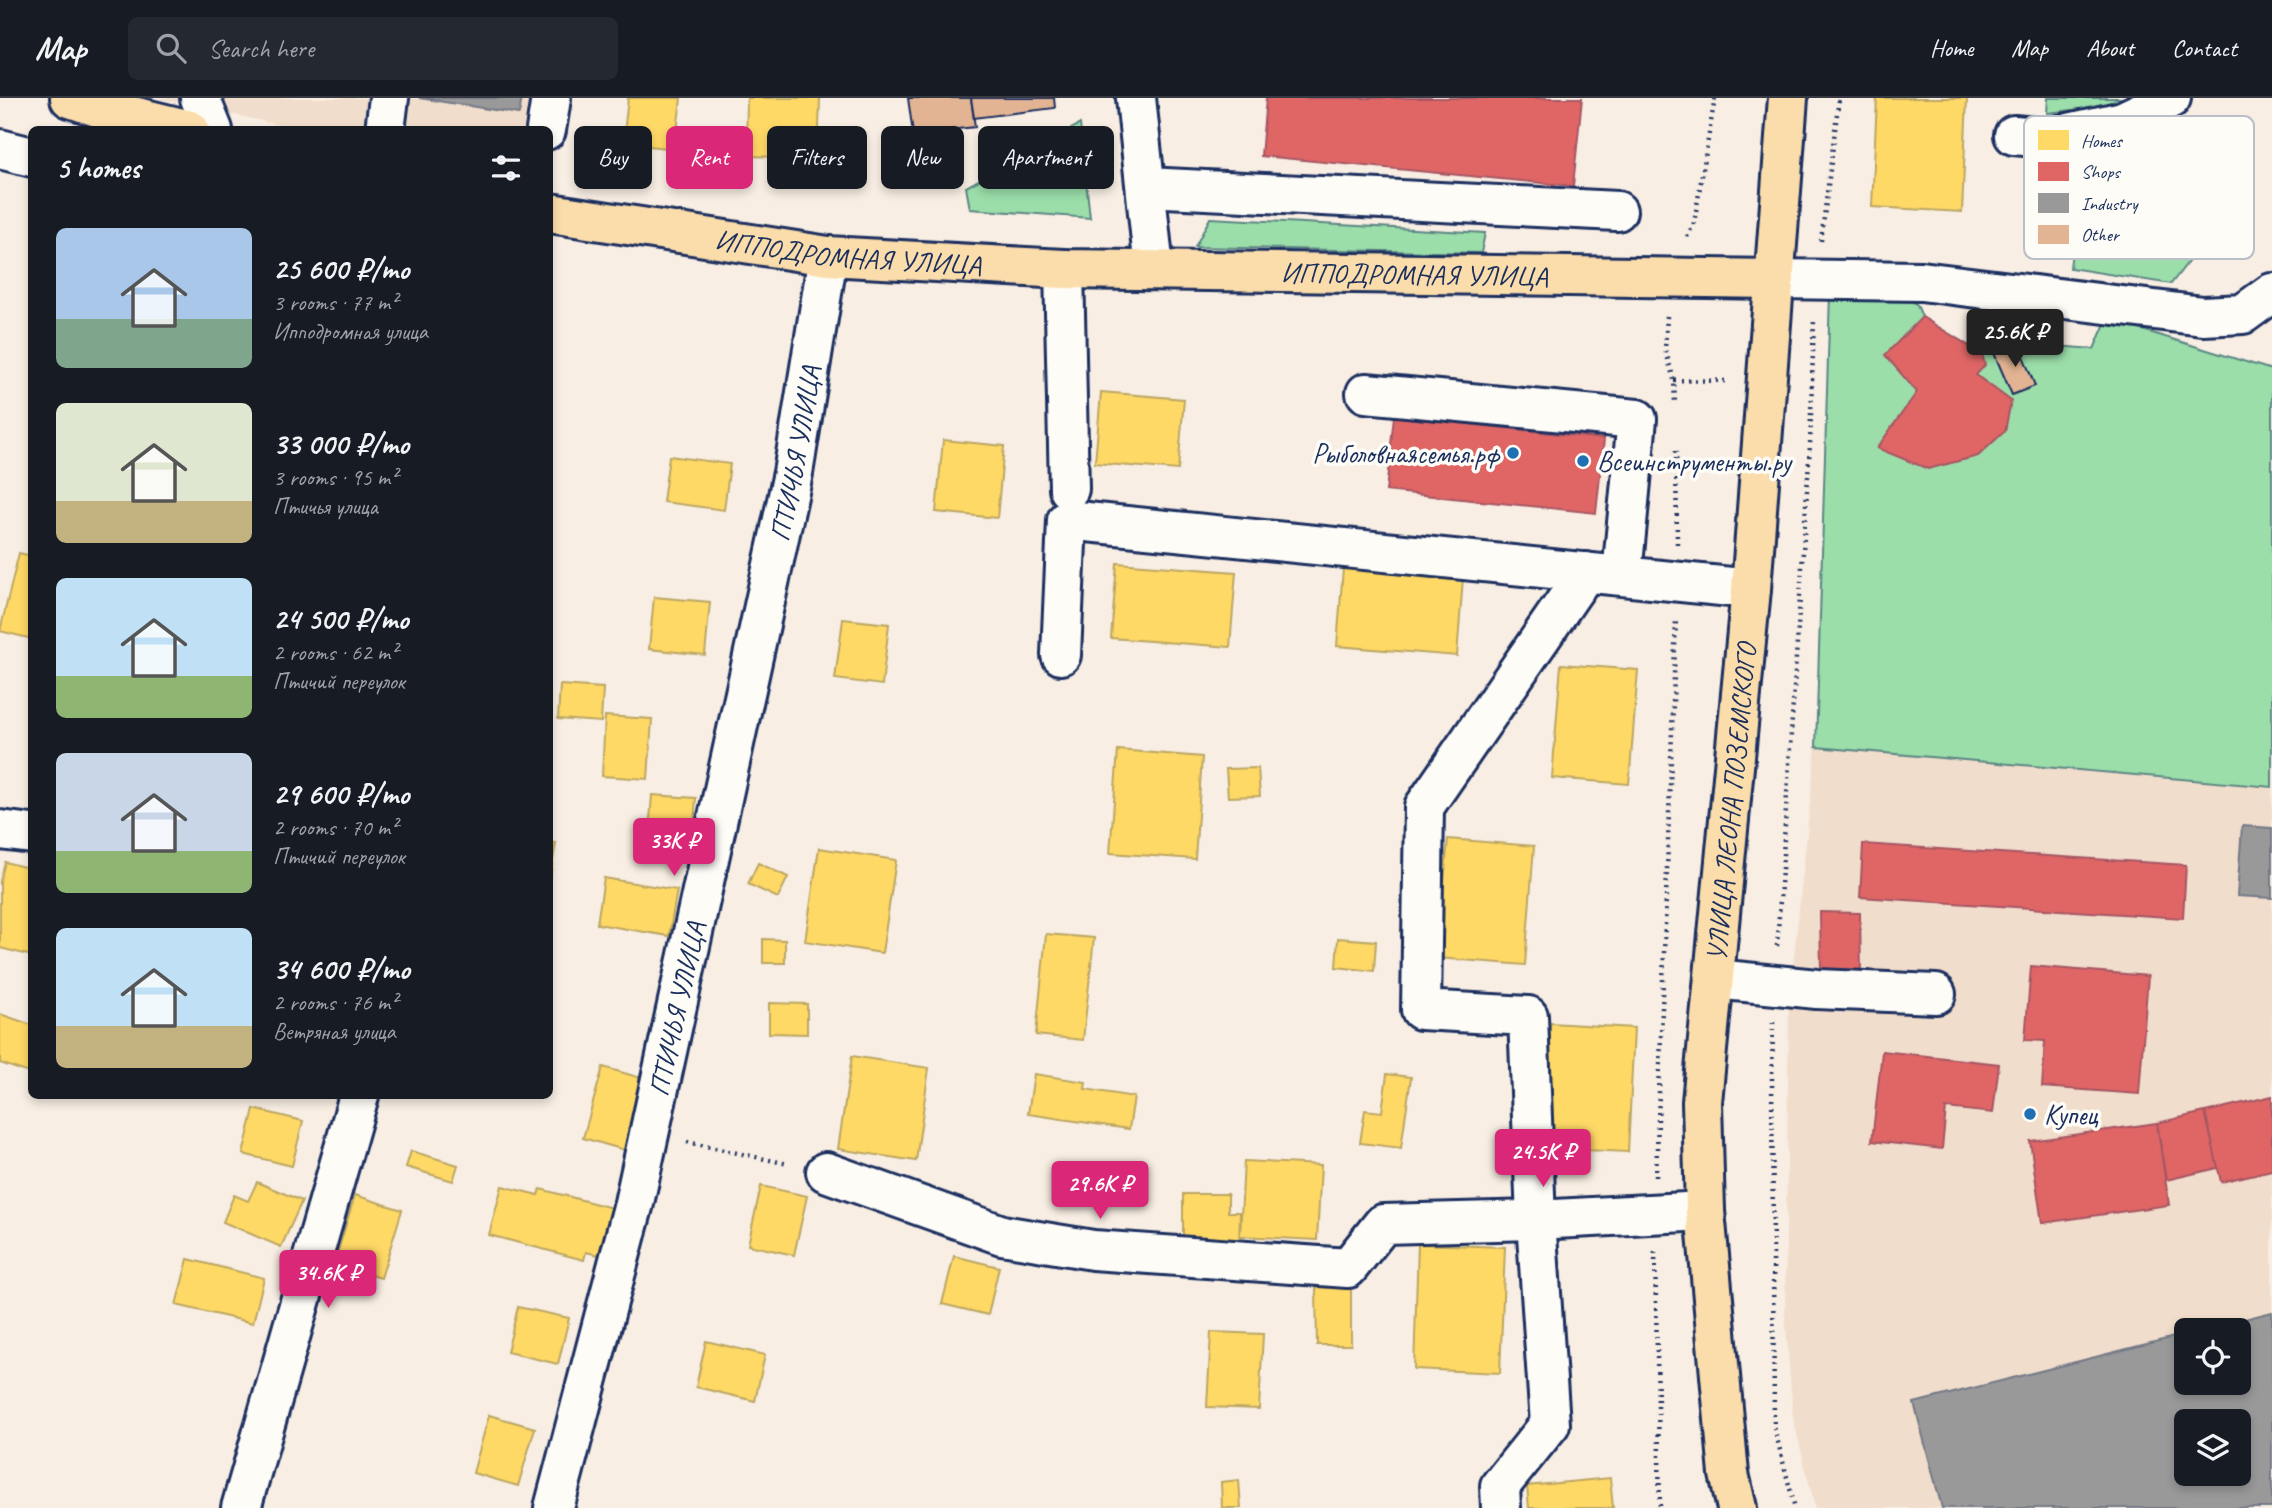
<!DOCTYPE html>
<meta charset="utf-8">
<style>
:root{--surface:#171b24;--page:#242831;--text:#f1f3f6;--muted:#9ea1a6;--line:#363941;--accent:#db2777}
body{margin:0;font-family:Caveat,sans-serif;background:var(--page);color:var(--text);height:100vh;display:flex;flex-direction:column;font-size:26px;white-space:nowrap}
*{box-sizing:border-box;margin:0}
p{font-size:23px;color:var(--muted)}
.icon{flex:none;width:38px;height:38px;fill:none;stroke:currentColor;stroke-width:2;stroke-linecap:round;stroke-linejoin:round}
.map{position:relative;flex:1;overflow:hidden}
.sheet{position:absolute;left:28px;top:28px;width:525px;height:973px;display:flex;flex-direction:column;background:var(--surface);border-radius:10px;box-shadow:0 4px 10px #0003}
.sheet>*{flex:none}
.guide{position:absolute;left:574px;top:28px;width:665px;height:63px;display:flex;gap:14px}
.tools{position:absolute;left:2174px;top:1220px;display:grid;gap:14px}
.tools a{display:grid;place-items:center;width:77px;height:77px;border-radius:10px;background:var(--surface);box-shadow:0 4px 10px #0003;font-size:35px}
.price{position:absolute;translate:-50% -60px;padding:0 16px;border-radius:7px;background:var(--accent);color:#fff;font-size:23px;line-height:46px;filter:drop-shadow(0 2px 4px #0008)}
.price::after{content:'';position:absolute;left:50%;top:42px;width:21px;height:16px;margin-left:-10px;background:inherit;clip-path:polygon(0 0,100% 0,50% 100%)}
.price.current{background:#222;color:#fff}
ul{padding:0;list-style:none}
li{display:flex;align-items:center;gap:21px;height:175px;padding:0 28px}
li span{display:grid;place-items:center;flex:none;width:196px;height:140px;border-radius:10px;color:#555}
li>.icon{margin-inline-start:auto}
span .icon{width:84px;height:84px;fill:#fffc;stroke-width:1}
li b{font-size:30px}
h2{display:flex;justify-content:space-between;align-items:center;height:84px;padding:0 28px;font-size:30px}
.chip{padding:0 24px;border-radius:10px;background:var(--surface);box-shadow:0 4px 10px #0003;font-size:24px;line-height:63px}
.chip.current{background:var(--accent);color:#fff}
header{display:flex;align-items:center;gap:42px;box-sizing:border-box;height:98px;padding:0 35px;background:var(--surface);border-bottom:2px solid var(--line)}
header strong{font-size:33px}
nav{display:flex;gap:38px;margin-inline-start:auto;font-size:24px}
.search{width:490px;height:63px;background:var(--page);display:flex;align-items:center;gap:18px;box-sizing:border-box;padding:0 24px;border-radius:10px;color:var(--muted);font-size:26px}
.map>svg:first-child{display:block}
.built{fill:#f1ddcb;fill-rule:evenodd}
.green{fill:#9bdeaa;stroke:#5b8684;stroke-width:2}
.homes{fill:#ffd966;stroke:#bba664;stroke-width:2}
.shops{fill:#e06666;stroke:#a55664;stroke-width:2}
.industry{fill:#999;stroke:#737987;stroke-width:2;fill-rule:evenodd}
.building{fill:#e2b493;stroke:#1b2f5e;stroke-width:2}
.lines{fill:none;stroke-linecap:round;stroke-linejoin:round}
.minor-casing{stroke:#1b2f5e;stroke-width:44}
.major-casing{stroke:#1b2f5e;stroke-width:44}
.path{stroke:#1b2f5e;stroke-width:4.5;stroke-dasharray:2 5;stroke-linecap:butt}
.minor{stroke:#fdfcf7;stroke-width:38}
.major{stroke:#fbddab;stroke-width:38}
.poi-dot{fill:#1f6fb2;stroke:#fdfcf7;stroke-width:2.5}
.labels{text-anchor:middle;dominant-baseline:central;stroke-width:7;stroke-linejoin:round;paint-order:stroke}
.street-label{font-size:28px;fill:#1b2f5e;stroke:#fdfcf7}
.poi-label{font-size:28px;fill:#1b2f5e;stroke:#fdfcf7;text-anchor:start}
.key{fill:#fdfcf7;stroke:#b9bec9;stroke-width:2}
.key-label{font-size:19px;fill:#1b2f5e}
</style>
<header>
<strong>Map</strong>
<div class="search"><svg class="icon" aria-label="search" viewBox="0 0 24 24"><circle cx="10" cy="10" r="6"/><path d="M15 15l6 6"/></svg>Search here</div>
<nav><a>Home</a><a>Map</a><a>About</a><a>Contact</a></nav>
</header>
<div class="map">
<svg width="2272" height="1410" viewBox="0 0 2272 1410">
<rect width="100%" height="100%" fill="#f8eee3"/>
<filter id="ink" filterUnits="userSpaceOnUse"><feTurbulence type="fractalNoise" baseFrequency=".0143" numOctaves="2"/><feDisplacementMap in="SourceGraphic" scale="14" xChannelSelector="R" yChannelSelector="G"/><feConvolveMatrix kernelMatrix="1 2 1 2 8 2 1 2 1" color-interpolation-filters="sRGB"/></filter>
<g filter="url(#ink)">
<g class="built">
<path d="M159,0H538L533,32L297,31Z"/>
<path d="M1816,649L2272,689V1410H1815L1793,1319L1785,1215L1789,907ZM2186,1232H2238V1284H2186ZM2186,1323H2238V1376H2186Z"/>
</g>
<g class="green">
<path d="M2048,0H2139L2133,5L2047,15Z"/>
<path d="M2179,25L2208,138L2171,186L2070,170L2084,50L2141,48Z"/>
<path d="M1080,26L1090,120L970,111L966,89Z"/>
<path d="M1210,120L1485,135L1481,155L1195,149Z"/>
<path d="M1898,193L1917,207L1922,219L1982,256L2018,245L2094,251L2107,221L2272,272V689L1816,649L1830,195Z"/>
</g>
<g class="homes">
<path d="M628,0H681L675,51L623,45Z"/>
<path d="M747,0H820L818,60L746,58Z"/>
<path d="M1877,0H1967L1962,114L1872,109Z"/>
<path d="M1101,294L1184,301L1178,372L1095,365Z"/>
<path d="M943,342L1004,348L997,420L936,414Z"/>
<path d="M669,358L730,366L724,412L663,404Z"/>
<path d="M19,455L32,458V541L0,533Z"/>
<path d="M1117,465L1236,474L1230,549L1111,540Z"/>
<path d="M1343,470L1463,480L1457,558L1337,548Z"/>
<path d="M654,499L710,504L705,557L649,551Z"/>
<path d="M843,521L889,526L882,587L835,581Z"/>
<path d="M1561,566L1638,572L1629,686L1552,680Z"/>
<path d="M560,587L603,590L601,624L558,621Z"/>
<path d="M605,618L652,621L648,681L602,678Z"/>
<path d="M1118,652L1202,659L1195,761L1110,755Z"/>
<path d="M1258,670L1260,698L1228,699L1226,671Z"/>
<path d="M652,697L696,700L693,737L649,734Z"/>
<path d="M1448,741L1534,748L1525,867L1437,860Z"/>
<path d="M550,744L556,745L550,779Z"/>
<path d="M819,750L896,762L882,855L805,843Z"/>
<path d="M5,764L32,771V858L0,850V783Z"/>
<path d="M758,765L788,779L778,800L748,786Z"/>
<path d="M604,780L677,792L669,838L597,826Z"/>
<path d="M1046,836L1094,840L1083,942L1036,937Z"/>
<path d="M1338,840L1376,843L1374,873L1336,869Z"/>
<path d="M763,841L785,842V865H763Z"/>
<path d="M769,905L807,906V936L769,935Z"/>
<path d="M0,916L32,927V976L0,965Z"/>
<path d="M1550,925L1634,930L1628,1054L1544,1050Z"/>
<path d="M852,958L929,970L916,1063L838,1051Z"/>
<path d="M603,969L648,982L628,1053L583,1040Z"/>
<path d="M1034,976L1086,984L1085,991L1134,999L1129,1031L1028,1016Z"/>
<path d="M1387,976L1411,979L1401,1050L1360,1045L1365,1012L1382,1014Z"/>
<path d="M254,1011L303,1023L292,1068L243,1056Z"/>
<path d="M411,1053L458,1067L453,1083L406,1069Z"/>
<path d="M1244,1063L1321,1067L1317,1142L1240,1138Z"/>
<path d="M257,1084L302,1103L281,1149L223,1124L234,1097L248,1103Z"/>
<path d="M502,1088L538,1097L540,1091L616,1111L603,1158L586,1154L584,1162L489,1137Z"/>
<path d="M761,1088L807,1098L794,1157L748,1147Z"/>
<path d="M1183,1096H1228V1114H1240L1239,1150L1183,1149Z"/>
<path d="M355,1097L402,1112L381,1180L334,1166Z"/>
<path d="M1418,1146L1505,1149L1500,1275L1414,1271Z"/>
<path d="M954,1158L999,1169L988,1217L942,1206Z"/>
<path d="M188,1161L264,1180L253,1225L176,1207Z"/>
<path d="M1316,1189H1351V1247H1317Z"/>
<path d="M518,1209L569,1220L558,1266L507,1254Z"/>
<path d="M1211,1234L1263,1236L1259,1311L1207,1309Z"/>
<path d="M706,1243L765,1257L755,1303L696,1289Z"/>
<path d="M489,1317L535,1330L518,1388L473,1375Z"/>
<path d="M1610,1380L1613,1410H1529L1527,1388Z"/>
<path d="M1239,1382L1241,1410H1222L1221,1384Z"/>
</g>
<g class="shops">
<path d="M1266,0H1582L1573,88L1261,58Z"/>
<path d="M1922,219L1982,256L1985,267L1976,277L2011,303L2005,333L1978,358L1928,371L1877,350L1917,294L1885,257Z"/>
<path d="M1394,318L1604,341L1596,415L1386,393Z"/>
<path d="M1863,746L2186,767L2183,820L1860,799Z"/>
<path d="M1820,814L1860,815L1861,874H1821Z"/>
<path d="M2031,868L2148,878L2139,996L2042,989L2045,943L2025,942Z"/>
<path d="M1882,953L1999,966L1993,1015L1946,1010L1942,1051L1872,1043Z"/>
<path d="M2272,998V1072L2221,1084L2205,1014Z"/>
<path d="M2205,1014L2218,1070L2166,1082L2157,1025Z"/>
<path d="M2157,1025L2169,1107L2042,1125L2030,1043Z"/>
</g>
<g class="industry">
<path d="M419,0H522L519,16Z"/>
<path d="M2242,728L2272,730V800L2237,798Z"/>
<path d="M2272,1214V1410H1942L1914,1305L2186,1236V1284H2238V1232H2201ZM2186,1323H2238V1376H2186Z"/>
</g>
<g class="building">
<path d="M908,0H971L975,29L913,36Z"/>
<path d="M971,0H1054L1055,10L974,20Z"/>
<path d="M2018,245L2035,288L2012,297L1994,255Z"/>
</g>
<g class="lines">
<defs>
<g id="minor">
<path d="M200,0L213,32"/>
<path d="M1136,0L1154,172"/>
<path d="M385,32L389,0"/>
<path d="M546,32L551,0"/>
<path d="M2014,37L2046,40L2123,23L2171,0"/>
<path d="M0,51L32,59"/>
<path d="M1146,89L1617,113"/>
<path d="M1064,171L1069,391"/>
<path d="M1775,181L1921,183L2203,218L2243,216L2272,195"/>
<path d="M1366,295L1637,321L1622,477"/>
<path d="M1061,557L1067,422L1751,491"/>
<path d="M0,732L32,736"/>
<path d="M1714,881L1817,891L1936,896"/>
<path d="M826,1074L1002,1137L1093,1152L1348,1170L1383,1126L1536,1122L1705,1113"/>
<path d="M241,1410L359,998"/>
<path id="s1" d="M554,1410L634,1105L793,375L828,158"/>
<path d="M1501,1410L1500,1388L1550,1326L1536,1122L1528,918L1421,912L1424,709L1586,474"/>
</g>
<g id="major">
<path d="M70,0L100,10L190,32"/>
<path id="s2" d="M550,115L828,158L1064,171L1775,181"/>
<path id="s3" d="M1737,1410L1729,1376L1705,1113L1702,1004L1751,491L1788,0"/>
</g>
</defs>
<use href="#minor" class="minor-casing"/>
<use href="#major" class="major-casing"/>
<g class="path">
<path d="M1687,139L1694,125L1715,0"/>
<path d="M1821,143L1839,0"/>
<path d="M1667,218L1665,251L1674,282L1675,306"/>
<path d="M1674,282L1728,283"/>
<path d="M1676,353L1677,446"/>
<path d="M1777,848L1810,347L1814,221"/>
<path d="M1773,924L1772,980L1774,1329L1795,1410"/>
<path d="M687,1044L788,1066"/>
<path d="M1656,1079L1676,521"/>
<path d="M1655,1154L1660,1410"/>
</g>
<use href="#minor" class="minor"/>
<use href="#major" class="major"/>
</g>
</g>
<g class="poi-dot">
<circle cx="1513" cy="355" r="7"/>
<circle cx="1583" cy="363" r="7"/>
<circle cx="2030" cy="1016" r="7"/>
</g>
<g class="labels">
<g class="street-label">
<text stroke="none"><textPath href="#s2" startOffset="301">ИППОДРОМНАЯ УЛИЦА</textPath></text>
<text stroke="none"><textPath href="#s2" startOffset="868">ИППОДРОМНАЯ УЛИЦА</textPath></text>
<text stroke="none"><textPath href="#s1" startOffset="1082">ПТИЧЬЯ УЛИЦА</textPath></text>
<text stroke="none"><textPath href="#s3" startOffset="709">УЛИЦА ЛЕОНА ПОЗЕМСКОГО</textPath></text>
<text stroke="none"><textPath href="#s1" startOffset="514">ПТИЧЬЯ УЛИЦА</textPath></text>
</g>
<g class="poi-label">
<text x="1499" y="355" text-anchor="end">Рыболовнаясемья.рф</text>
<text x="1597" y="363">Всеинструменты.ру</text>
<text x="2044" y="1016">Купец</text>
</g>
</g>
<rect x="2024" y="18" width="230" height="143" rx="10" class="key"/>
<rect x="2038" y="32" width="31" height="20" fill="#ffd966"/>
<rect x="2038" y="64" width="31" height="19" fill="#e06666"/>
<rect x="2038" y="95" width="31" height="20" fill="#999"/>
<rect x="2038" y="127" width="31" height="19" fill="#e2b493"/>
<g class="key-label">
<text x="2081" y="49">Homes</text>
<text x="2081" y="80">Shops</text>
<text x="2081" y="112">Industry</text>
<text x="2081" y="143">Other</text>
</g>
</svg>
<div class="tools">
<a><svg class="icon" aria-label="locate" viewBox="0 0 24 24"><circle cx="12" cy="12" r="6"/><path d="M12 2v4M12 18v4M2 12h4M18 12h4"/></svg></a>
<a><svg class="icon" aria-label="layers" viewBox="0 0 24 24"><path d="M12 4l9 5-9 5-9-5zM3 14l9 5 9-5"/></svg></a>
</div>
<b class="price current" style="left:2015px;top:271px">25.6K ₽</b>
<b class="price" style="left:674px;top:780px">33K ₽</b>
<b class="price" style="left:1543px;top:1091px">24.5K ₽</b>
<b class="price" style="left:1100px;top:1123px">29.6K ₽</b>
<b class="price" style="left:328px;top:1212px">34.6K ₽</b>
<div class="guide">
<a class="chip">Buy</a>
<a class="chip current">Rent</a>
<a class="chip">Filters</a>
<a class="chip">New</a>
<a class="chip">Apartment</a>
</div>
<section class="sheet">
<h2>5 homes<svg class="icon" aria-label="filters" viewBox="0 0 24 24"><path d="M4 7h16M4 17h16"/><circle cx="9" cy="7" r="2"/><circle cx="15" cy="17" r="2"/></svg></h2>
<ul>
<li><span style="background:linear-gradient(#a9c7e8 65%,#7fa58c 0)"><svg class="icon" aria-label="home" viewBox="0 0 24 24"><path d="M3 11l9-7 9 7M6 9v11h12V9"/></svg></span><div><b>25 600 ₽/mo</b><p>3 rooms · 77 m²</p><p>Ипподромная улица</p></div></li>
<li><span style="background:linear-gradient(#dfe7d0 70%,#c2b280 0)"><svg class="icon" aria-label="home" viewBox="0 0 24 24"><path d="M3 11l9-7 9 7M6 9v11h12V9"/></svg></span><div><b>33 000 ₽/mo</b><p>3 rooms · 95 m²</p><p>Птичья улица</p></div></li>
<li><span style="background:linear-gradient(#bfe0f5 70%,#8fb573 0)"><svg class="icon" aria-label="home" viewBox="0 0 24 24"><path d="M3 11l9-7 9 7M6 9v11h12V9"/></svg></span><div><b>24 500 ₽/mo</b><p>2 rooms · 62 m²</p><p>Птичий переулок</p></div></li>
<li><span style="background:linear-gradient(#c9d6e8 70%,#8fb573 0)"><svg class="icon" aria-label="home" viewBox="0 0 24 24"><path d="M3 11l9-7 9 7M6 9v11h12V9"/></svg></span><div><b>29 600 ₽/mo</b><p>2 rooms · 70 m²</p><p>Птичий переулок</p></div></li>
<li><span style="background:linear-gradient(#bfe0f5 70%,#c2b280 0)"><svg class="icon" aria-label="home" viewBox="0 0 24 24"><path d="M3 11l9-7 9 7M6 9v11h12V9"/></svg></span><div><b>34 600 ₽/mo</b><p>2 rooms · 76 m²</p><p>Ветряная улица</p></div></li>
</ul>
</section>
</div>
